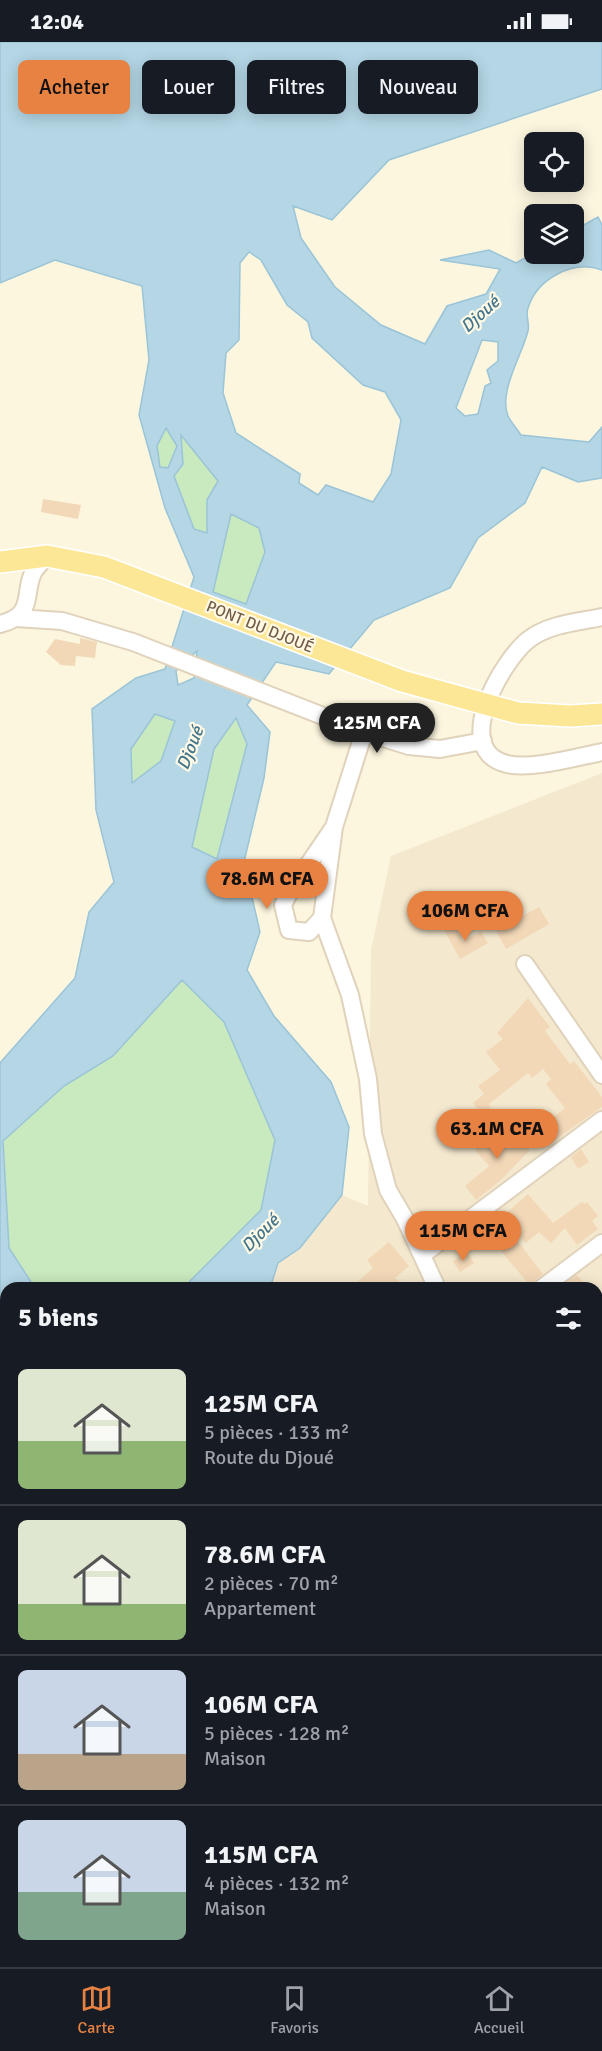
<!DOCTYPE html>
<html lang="fr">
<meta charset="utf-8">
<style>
:root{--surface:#171b24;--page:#20242c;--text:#f1f3f6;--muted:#9ea1a6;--line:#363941;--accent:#e88242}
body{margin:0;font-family:Signika,sans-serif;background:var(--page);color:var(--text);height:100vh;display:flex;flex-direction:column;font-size:22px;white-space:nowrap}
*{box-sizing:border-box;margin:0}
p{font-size:20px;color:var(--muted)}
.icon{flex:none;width:33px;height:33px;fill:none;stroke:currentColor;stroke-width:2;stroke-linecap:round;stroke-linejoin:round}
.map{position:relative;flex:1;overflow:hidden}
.sheet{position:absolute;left:0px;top:1240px;width:603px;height:686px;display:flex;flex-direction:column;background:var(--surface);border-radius:18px 18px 0 0;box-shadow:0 3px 15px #0003}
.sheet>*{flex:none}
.banner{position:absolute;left:18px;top:18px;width:567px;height:54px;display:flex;gap:12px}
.fabs{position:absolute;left:524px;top:90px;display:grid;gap:12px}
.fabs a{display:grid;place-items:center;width:60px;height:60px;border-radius:9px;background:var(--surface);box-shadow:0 3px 15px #0003;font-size:30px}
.price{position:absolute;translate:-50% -51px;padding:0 14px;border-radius:21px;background:var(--accent);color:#111;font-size:20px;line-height:39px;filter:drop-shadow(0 2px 3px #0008)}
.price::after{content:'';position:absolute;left:50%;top:36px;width:18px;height:14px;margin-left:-9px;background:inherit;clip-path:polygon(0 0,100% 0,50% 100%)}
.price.on{background:#222;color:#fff}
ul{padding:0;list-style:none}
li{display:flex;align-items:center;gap:18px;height:150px;padding:0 18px}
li+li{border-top:2px solid var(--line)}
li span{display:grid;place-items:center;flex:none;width:168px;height:120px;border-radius:9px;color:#555}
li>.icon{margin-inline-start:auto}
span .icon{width:72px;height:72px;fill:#fffc;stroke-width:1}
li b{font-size:26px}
h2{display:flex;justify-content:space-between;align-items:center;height:72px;padding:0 18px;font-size:26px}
.tag{padding:0 21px;border-radius:9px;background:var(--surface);box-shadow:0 3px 15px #0003;font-size:21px;line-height:54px}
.tag.on{background:var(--accent);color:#111}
.status{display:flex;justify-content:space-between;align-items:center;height:42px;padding:0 30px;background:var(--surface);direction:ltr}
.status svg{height:16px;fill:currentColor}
.tabs{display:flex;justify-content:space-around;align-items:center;height:84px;border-top:2px solid var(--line);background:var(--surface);font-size:16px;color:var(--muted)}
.tabs a{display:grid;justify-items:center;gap:3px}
.tabs .on{color:var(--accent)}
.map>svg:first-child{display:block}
.residential{fill:#f4e8ce}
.green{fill:#c9e9be}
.water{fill:#b4d6e5;stroke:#9ac4d7;stroke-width:1.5;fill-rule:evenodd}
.building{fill:#f2d8b7}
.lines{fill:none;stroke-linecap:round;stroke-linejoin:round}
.minor-casing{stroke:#e0d2bb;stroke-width:20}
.major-casing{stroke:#fff;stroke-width:24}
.path{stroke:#d6bb9a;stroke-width:2;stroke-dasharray:1.5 4.5;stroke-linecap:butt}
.minor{stroke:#fff;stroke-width:16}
.major{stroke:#fce796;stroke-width:21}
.labels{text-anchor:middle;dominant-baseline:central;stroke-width:4.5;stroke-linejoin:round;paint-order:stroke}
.street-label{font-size:16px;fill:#725d47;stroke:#fff9e5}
.water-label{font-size:18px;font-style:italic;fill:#43768d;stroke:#fff9e5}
</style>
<div class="status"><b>12:04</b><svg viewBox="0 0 49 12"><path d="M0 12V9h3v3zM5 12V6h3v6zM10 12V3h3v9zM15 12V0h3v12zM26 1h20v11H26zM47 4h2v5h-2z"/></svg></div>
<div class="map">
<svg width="602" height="1925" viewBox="0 0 602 1925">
<rect width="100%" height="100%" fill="#fcf6df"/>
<g class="residential">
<path d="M602,731V1808L597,1802V1246H259L271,1240L278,1221L300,1206L342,1153L368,1164L371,908L391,814Z"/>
<path d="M0,1724L6,1747V1920H81L84,1925H0Z"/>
<path d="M147,1920H547L553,1925H151Z"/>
</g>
<g class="green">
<path d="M167,385L177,405L168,426L160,425L157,404Z"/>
<path d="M180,392L218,439L207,458L208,491L194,487L174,434L183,421Z"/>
<path d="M231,472L259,486L265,510L246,563L213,551Z"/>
<path d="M154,672L175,679L161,719L132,741L131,707Z"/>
<path d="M237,676L247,702L217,817L192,805L214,707Z"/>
<path d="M182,938L224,980L275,1098L261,1168L183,1246H35L9,1206L3,1099L64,1044L113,1014Z"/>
</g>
<g class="water">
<path d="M0,0H602V47L389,118L332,178L293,164L301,196L335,245L381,283L425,302L447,264L486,252L500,227L440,218L489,208L516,221L534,211L573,212V189L598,175L602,183V228C573,217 537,237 528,266C525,273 530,281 528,289C523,311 498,350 508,374C511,380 517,387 521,393L589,400L602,385V436L578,440L542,425L525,461L478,496L450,546L374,578L329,632L276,620L247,663L270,690L264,736L244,820L260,890L247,928L274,974L331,1040L349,1085L342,1153L300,1206L278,1221L272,1240L259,1246H183L261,1168L275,1098L224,980L182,938L113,1014L64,1044L3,1099L9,1206L35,1246H6V1323L0,1318V1021L75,936L89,870L114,840L96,768L92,667L136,636L165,627L194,535L165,466L139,373L149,318L142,244L55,218L0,241ZM249,210L261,218L287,263L308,280L312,296L363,343L385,350L401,378L391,432L373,460L326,443L318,453L299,441L300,432L236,391L223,351L226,311L239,298L240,221ZM482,298L498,300V319L487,328L491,341L485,344L478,372L465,374L456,366ZM166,386L177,404L168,426L160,425L157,404ZM181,393L218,439L207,458V491L194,487L174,434L183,422ZM231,472L259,486L265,510L246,562L213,550ZM197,609L194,636L178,643L176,629ZM155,672L175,679L161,719L132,741L131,707ZM236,676L247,702L217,817L192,805L214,707Z"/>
<path d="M597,1817L602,1821V1925H553L547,1920H597Z"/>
</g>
<g class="building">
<path d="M43,457L81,463L78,477L41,470Z"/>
<path d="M80,596L97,600L95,616L76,614L75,624L61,623L46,610L55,597L80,602Z"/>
<path d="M539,865L549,882L506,907L496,889Z"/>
<path d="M454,883L463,899L481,889L488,901L460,917L444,888Z"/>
<path d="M528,956L550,985L545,989L570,1022L574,1019L602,1055V1065L549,1102L537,1087L565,1066L546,1042L551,1037L543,1027L532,1036L528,1031L489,1062L491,1066L482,1073L473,1061L484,1052L478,1044L500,1028L486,1010L503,997L497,991Z"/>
<path d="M503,1081L530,1108L502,1137L476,1158L465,1144L489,1124L475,1108Z"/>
<path d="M581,1107L589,1120L578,1127L571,1115Z"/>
<path d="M528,1152L553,1181L582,1160L585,1162L587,1160L598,1174L592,1179L598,1187L577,1203L565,1186L551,1201L539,1190L526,1201L502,1175Z"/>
<path d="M516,1197L543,1232L535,1238L532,1246L501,1209Z"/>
<path d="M389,1200L409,1224L395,1236L407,1246H387L381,1241L375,1246H351L373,1226L367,1218Z"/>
<path d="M467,1210L474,1221L460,1230L453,1219Z"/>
<path d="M577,1233L588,1246H559Z"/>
</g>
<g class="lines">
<defs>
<g id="minor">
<path d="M602,575C578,580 548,582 528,598C502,619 450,708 507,722C532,728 576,715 602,710"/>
<path d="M16,576L62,579L133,600L364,690L409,704L440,707L483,699"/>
<path d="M0,582C37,573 22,550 34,529C37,524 43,519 47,514"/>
<path d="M334,785L322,876L309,890L289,888L283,863L289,851L334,785L364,690"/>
<path d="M322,876L350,953L368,1037L373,1092L388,1148L405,1177L437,1246"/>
<path d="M525,922L602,1033"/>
<path d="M422,1213L602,1078"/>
<path d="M542,1246L602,1201"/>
<path d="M597,1332L602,1338"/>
<path d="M597,1444L602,1441"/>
<path d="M597,1511L602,1519"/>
<path d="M597,1535L602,1533"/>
<path d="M597,1700L602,1697"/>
<path d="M0,1897L6,1892"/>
<path d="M286,1920L291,1925"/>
<path d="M418,1920L423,1925"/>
</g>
<g id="major">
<path d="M0,520L47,514L104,525L402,639L518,671L570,674L602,672"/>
<path d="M0,1630L6,1652"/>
<path d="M116,1920L120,1925"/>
</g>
</defs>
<use href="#minor" class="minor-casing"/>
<use href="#major" class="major-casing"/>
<path class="path" d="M0,1844L6,1842"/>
<use href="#minor" class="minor"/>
<use href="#major" class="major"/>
</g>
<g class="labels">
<g class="street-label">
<text transform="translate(260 585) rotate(22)">PONT DU DJOUÉ</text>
</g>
<g class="water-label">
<text transform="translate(480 272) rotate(-42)">Djoué</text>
<text transform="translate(190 706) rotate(-69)">Djoué</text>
<text transform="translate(260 1191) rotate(-45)">Djoué</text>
</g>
</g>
</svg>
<div class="fabs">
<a><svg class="icon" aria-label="locate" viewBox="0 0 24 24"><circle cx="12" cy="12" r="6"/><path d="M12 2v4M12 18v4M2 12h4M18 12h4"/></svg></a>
<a><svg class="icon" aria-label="layers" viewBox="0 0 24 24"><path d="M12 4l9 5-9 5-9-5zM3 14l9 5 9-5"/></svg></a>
</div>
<b class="price on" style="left:377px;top:712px">125M CFA</b>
<b class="price" style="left:267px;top:868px">78.6M CFA</b>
<b class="price" style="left:465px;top:900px">106M CFA</b>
<b class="price" style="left:497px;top:1118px">63.1M CFA</b>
<b class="price" style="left:463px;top:1220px">115M CFA</b>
<div class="banner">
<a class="tag on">Acheter</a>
<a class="tag">Louer</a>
<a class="tag">Filtres</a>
<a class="tag">Nouveau</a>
</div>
<section class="sheet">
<h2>5 biens<svg class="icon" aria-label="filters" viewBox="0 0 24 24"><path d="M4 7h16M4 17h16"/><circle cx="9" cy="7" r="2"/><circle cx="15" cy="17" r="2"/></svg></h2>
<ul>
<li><span style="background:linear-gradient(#dfe7d0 60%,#8fb573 0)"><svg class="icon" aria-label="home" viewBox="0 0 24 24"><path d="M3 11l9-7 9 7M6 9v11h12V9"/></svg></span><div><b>125M CFA</b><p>5 pièces · 133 m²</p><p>Route du Djoué</p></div></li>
<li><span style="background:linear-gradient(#dfe7d0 70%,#8fb573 0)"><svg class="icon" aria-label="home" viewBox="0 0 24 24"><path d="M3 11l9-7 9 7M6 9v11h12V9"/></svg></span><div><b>78.6M CFA</b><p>2 pièces · 70 m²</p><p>Appartement</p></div></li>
<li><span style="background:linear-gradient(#c9d6e8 70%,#b9a48a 0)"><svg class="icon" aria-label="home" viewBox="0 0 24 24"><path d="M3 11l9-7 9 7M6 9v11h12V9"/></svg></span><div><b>106M CFA</b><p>5 pièces · 128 m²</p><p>Maison</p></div></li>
<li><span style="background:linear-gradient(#c9d6e8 60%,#7fa58c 0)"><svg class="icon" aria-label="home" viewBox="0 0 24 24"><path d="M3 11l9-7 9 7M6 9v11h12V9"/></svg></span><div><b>115M CFA</b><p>4 pièces · 132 m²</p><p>Maison</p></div></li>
</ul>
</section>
</div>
<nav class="tabs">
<a class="on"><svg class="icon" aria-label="map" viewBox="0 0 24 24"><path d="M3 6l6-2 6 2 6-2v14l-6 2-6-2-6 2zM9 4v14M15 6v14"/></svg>Carte</a>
<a><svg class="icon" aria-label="saved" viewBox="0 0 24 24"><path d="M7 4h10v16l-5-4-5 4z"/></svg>Favoris</a>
<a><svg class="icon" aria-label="home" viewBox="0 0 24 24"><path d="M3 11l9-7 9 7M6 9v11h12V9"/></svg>Accueil</a>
</nav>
